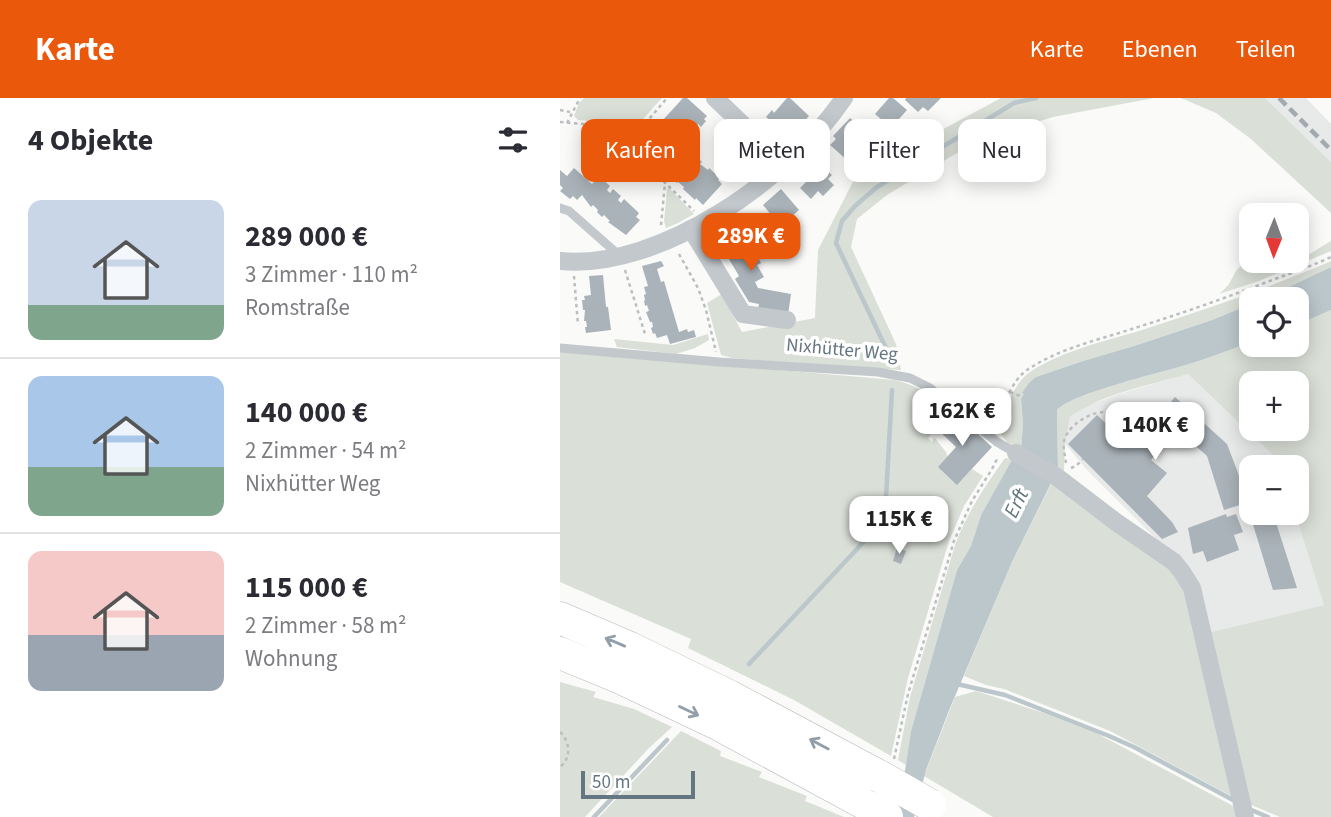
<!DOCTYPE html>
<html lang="de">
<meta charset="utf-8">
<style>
:root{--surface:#fff;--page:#f7f7f7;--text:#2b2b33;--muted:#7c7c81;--line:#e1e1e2;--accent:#ea580c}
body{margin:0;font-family:"Source Sans 3",sans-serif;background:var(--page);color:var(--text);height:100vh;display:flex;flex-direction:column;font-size:26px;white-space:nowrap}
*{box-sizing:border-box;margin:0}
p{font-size:23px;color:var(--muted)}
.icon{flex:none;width:38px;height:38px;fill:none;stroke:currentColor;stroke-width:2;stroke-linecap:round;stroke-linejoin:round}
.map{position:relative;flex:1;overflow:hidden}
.sheet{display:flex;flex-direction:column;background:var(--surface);width:560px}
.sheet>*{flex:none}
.hud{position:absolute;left:21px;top:21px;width:644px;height:63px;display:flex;gap:14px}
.needle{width:46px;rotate:181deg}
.fabs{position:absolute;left:679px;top:105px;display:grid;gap:14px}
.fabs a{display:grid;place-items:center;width:70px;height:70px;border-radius:14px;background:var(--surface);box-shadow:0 4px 18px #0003;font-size:35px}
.scale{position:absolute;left:21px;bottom:18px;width:114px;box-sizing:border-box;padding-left:7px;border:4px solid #657683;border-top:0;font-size:19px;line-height:24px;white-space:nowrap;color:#657683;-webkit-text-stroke:5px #fff;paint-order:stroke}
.price{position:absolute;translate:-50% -60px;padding:0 16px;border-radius:14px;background:#fff;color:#222;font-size:23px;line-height:46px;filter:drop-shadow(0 2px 4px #0008)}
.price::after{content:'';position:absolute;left:50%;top:42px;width:21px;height:16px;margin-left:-10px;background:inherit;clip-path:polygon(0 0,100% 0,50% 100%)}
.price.selected{background:var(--accent);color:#fff}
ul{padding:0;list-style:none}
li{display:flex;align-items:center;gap:21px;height:175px;padding:0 28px}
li+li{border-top:2px solid var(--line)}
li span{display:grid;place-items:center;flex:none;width:196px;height:140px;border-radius:14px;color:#555}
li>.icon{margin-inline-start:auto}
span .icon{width:84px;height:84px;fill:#fffc;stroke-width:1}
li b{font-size:30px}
h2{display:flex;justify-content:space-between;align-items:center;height:84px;padding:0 28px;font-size:30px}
.chip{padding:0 24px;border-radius:14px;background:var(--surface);box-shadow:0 4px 18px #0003;font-size:24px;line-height:63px}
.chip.selected{background:var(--accent);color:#fff}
header{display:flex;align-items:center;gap:42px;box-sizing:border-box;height:98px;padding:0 35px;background:var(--accent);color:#fff}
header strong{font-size:33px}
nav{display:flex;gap:38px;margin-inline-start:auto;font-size:24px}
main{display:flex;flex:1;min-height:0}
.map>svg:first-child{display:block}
.built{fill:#e8e9e9}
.green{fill:#dadfd7;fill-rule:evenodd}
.water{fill:#bbc7cb}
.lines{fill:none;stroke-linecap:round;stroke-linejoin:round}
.stream{stroke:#bbc7cb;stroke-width:4.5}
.building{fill:#aab3b9}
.highway-casing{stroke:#b4b9bd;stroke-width:33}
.path{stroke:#bbbfc2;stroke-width:2.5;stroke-dasharray:3.5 3.5;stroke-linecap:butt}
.lane{stroke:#c3c8cc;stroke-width:9}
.street{stroke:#c3c8cc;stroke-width:18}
.highway{stroke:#fff;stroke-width:32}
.rail{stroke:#a2aab0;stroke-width:4.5;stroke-dasharray:10 5;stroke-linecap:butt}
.highway-bridge-casing{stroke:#b4b9bd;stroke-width:33;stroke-linecap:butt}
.highway-bridge{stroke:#fff;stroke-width:32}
.oneway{stroke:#939fa8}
.labels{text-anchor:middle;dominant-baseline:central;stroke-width:7;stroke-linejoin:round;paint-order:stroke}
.street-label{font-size:19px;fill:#657683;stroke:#fff}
.water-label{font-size:21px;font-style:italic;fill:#60757c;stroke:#fff}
</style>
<header>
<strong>Karte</strong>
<nav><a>Karte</a><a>Ebenen</a><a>Teilen</a></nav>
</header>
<main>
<section class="sheet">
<h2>4 Objekte<svg class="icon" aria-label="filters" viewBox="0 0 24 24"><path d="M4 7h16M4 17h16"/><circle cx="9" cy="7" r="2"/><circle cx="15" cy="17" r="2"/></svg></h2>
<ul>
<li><span style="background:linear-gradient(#c9d6e8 75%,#7fa58c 0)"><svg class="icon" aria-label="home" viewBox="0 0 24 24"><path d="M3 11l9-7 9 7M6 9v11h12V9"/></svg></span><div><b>289 000 €</b><p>3 Zimmer · 110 m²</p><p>Romstraße</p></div></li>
<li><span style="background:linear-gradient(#a9c7e8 65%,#7fa58c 0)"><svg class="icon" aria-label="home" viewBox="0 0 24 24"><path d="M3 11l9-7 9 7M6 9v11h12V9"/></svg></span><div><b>140 000 €</b><p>2 Zimmer · 54 m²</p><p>Nixhütter Weg</p></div></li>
<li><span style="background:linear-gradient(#f6c9c9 60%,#9aa5b1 0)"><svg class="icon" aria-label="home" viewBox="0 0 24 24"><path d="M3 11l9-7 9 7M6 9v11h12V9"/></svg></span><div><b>115 000 €</b><p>2 Zimmer · 58 m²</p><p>Wohnung</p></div></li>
</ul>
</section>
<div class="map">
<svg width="771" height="719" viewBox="0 0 771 719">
<rect width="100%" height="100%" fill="#fafaf8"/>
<g class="built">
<path d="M705,0H746L771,26V64Z"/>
<path d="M628,276L715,359L719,369H691V415H735L764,507L647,535L602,447L527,372L505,346L510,319L526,308L562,295Z"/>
</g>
<g class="green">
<path d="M24,0H102L66,40L50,25L18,22L14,18L19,5Z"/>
<path d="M441,0H594L493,19L417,43L327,97L297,121L291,149L336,246L341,272L234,265L172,260L161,257L147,205L162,196L182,234L255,220L258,152L296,78Z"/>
<path d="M621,0H705L771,64V115L691,41L656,15Z"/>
<path d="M109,90L134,116L118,125L106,130L104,123L107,91Z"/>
<path d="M771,143V153L699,183L659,196C669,188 670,184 676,173C686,157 720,163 737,163V158L748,157Z"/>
<path d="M771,163V169L715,197L704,201H691V206L652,222L574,248L523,263L476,279L461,302L463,327L461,350L449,347L441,336C439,321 453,289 465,278C493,255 545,243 579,233C644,212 709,190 771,163Z"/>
<path d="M771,212V719H720L689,706L647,535L764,507L735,415H737V369H719L715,359L628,276C588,288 543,295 510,319L505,346L504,372L500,373L498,371L497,312C511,296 595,276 619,269C644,262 667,253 691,244V247H737V227ZM691,285H737V331H691Z"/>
<path d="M148,236L149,242L135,250L116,256L57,249L54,241L113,247Z"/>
<path d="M0,253L335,282C361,289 370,297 391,314L368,340L372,344L374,339L386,354L397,386L412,371L423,378L404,408L389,443L348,580L331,658L234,602L128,550L131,541L0,484Z"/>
<path d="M445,360L453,361L421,417L411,448L397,472L351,633L346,667L338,662L350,599L395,447C407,415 425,388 445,360Z"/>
<path d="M492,384L610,467L626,490L675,700L550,633L444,591L426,587L404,578L452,464Z"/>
<path d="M0,584L36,594L33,599L74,611L112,629L88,651L25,719H0Z"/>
<path d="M416,593L487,616L538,636L677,710L679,719H433L364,678L395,599Z"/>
<path d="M121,633L161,653L160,658L202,674L199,679L247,698L245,703L284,719H39Z"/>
</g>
<g class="water">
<path d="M771,169V212L737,227V201H704Z"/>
<path d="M691,206V244C667,253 644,262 619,269C595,276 511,296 497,312L498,371L452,464L390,610L366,672L354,719H338L351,633L397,472L411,448L421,417L452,362L461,350L463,327L461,301L464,296L462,295L469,285L476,279L523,263L574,248L652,222Z"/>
</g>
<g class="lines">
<g class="stream">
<path d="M333,265L276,145L282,123L295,108L317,89L454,5L476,0"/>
<path d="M189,566L298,450L325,417L332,292"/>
<path d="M397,586L445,597L549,638L574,649L675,703"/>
<path d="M689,711L708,719"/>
<path d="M34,719L107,642"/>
</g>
</g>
<g class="building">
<path d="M123,0H127L147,18L144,21L146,23L141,29L138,26L136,29L138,32L131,40L128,38L125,42L126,53L130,57L132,54L142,64L140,66L148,72L149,70L160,80L158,82L162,86L143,107L136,100L135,102L123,91L124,89L118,84L117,85L105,74L107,72L104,69L103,71L90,59L95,55L88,49L94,42L90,38L100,26L102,27L105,23L103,22Z"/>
<path d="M227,0H230L249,18L233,36L220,25L217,29L206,19L212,12L214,15Z"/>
<path d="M329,0H333L347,12L331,30L315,16Z"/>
<path d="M346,0H381L368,13L363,9L358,14L345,2Z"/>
<path d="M290,20L298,27L293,33L305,44L287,62L270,47L276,41L273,38Z"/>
<path d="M254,60L272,77L268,81L274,87L263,98L258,93L251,101L240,90L247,83L239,76Z"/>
<path d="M14,70L32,86L39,78L50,88L47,92L50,95L53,91L61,98L58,102L61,105L64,101L79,115L76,119L80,122L66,137L48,124L50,123L44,117L42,119L37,114L38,112L33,107L31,109L22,97L17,102L13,98L10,101L0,93L3,90L0,87V72L7,78Z"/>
<path d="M221,91L239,112L221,128L222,129L217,134L212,129L207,134L198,124L203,120L207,123L212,118L203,107Z"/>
<path d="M175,123L178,130L175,132L183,146L188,143L201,165L197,167L204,179L195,184L198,190L231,196L228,217L198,211L199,206L189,204L175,181L179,178L166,156L161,159L154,147L167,140L161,131Z"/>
<path d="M101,163L104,168L97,171L101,184L104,183L119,234L127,231L128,234L134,232L136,239L110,246L107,237L97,240L95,235L93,236L91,230L93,229L92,224H90L86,214L89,213L87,207L85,208L84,203L85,202L84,197L86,196L84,189L88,188L82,168Z"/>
<path d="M43,177L46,209H48L51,232L26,235L25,229H27L26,223H24L25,212H23L22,202H25L24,198L31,197L29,178Z"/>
<path d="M615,299L667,346L689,404L664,412L647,358L618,332L591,362L607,375L587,398L612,424L618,434L602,441L508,346L537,317L560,339L567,332L579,343Z"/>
<path d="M393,313L432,349L397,387L378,369L396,349L377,331Z"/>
<path d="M691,405V415H713L737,490L713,492L687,407Z"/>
<path d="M666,416L667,419L676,416L683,434L674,437L679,452L647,464L643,453L633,456L628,430Z"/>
<path d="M337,450L346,453L341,466L333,463Z"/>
</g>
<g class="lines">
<defs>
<g id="highway">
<path d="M0,520L70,550L171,599L319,678"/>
<path d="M0,555L61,580L156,625L313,710"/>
</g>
</defs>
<use href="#highway" class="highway-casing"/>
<g class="path">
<path d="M0,12L10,14"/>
<path d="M0,24L47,28L134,113"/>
<path d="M7,25L20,0"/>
<path d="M67,47L107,0"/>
<path d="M101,127L105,85"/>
<path d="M119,156L138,190L146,212L156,254"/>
<path d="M65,172L85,236"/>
<path d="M14,178L18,227"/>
<path d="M450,294L463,299"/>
<path d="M436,327C441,310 453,281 467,272C501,249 543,241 581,228C623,215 665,200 707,184C728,176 750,169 771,159"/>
<path d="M506,365C505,358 503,350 504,343C509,320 560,298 560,330"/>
<path d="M511,370L516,368L523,361"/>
<path d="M0,634C10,644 12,659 0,669"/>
<path d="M334,661L348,596L394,443L412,403L432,371L437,361V358"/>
</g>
<g class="lane">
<path d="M0,110L9,113L60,158"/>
<path d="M0,250L159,264L318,274L350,280L370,290L437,344L456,355"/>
</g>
<g class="street">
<path d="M155,0L225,67"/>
<path d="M131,131L183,216L227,222"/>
<path d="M0,163C100,173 230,80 284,0"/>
<path d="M456,355L497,379L556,424L614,464L622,474L632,490L685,719"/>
</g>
<use href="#highway" class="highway"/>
<path class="rail" d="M719,0L771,52"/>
<defs>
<g id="highway-bridge">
<path d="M319,678L370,707"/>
<path d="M313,710L327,719"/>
</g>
</defs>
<use href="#highway-bridge" class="highway-bridge-casing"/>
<use href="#highway-bridge" class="highway-bridge"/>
</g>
<defs><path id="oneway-shaft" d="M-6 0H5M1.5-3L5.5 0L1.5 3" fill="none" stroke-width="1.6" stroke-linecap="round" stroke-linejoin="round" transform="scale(1.75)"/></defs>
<g class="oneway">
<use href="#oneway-shaft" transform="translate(55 544) rotate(-157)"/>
<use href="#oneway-shaft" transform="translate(129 613) rotate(25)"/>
<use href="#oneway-shaft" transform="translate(259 646) rotate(-152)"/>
</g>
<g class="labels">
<g class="street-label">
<text transform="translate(282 252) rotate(5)">Nixhütter Weg</text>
</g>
<g class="water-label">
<text transform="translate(456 405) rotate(-64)">Erft</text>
</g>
</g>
</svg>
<div class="fabs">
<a><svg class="needle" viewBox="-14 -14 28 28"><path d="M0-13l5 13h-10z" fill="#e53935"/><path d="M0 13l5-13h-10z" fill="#7c7c81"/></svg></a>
<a><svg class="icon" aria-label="locate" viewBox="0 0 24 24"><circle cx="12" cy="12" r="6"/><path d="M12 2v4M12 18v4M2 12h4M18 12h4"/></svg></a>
<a>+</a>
<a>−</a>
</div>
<div class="scale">50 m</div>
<b class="price selected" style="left:191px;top:175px">289K €</b>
<b class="price" style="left:402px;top:350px">162K €</b>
<b class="price" style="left:595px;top:364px">140K €</b>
<b class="price" style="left:339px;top:458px">115K €</b>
<div class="hud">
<a class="chip selected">Kaufen</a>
<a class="chip">Mieten</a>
<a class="chip">Filter</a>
<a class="chip">Neu</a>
</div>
</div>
</main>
